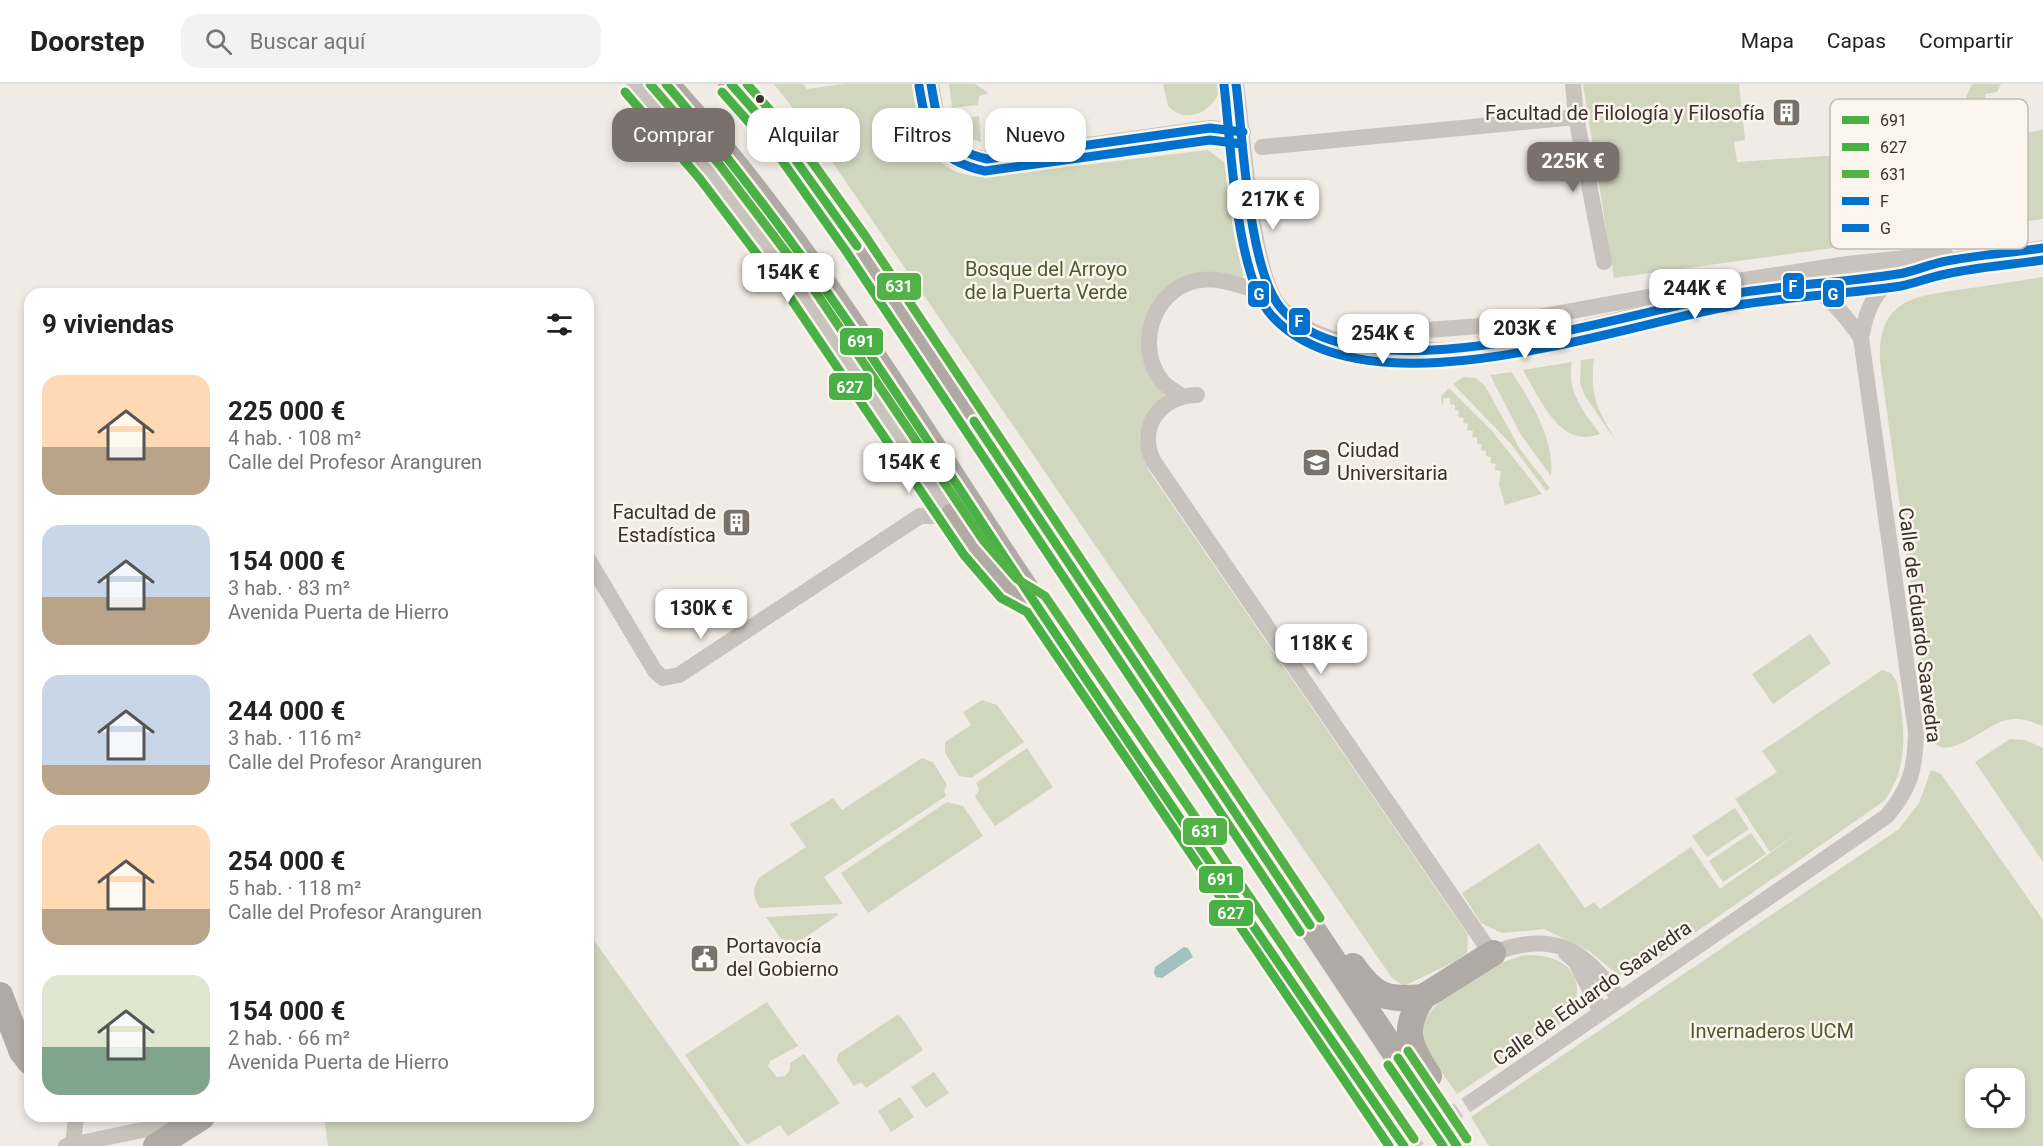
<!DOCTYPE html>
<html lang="es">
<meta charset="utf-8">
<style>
:root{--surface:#fff;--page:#f2f2f2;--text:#222;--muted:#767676;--line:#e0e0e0;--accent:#7a716c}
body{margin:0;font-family:Roboto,sans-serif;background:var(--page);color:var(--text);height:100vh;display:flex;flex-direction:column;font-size:22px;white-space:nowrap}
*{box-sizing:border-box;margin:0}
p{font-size:20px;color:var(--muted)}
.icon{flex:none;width:33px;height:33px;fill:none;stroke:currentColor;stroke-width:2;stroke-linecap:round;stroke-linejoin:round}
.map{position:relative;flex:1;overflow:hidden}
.drawer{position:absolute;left:24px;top:204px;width:570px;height:834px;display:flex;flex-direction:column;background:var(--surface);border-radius:18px;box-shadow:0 3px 9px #0003}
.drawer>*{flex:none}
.banner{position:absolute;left:612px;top:24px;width:570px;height:54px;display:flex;gap:12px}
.tools{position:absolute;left:1965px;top:984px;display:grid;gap:12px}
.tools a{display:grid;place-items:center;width:60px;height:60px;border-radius:12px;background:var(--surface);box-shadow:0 3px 9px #0003;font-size:30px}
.price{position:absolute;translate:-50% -51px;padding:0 14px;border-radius:12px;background:#fff;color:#222;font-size:20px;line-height:39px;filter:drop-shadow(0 2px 3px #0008)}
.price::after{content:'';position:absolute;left:50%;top:36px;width:18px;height:14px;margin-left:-9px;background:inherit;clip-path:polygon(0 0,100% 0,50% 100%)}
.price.selected{background:var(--accent);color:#fff}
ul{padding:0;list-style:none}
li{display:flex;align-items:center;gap:18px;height:150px;padding:0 18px}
li span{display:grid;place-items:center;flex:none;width:168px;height:120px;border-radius:18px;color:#555}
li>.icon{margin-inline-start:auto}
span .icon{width:72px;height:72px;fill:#fffc;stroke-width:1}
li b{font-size:26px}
h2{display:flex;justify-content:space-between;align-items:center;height:72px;padding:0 18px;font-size:26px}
.pill{padding:0 21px;border-radius:18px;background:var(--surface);box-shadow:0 3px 9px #0003;font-size:21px;line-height:54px}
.pill.selected{background:var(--accent);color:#fff}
header{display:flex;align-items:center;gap:36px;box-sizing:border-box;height:84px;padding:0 30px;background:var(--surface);border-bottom:2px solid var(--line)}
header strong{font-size:28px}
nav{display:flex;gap:33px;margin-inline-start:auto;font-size:21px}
.search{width:420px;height:54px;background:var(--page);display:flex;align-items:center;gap:15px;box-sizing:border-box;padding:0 21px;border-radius:18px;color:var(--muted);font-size:22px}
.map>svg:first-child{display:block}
.green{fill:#d1d6bf;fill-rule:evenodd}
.water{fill:#a1c2c1}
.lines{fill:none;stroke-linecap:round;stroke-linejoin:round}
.minor-tunnel{stroke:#ccc6c0;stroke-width:16;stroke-dasharray:16 8;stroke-linecap:butt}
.minor{stroke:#c9c3be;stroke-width:16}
.highway{stroke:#afaaa4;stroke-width:26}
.bus-1-casing{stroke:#fbf5ee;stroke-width:14}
.bus-2-casing{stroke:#fbf5ee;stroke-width:14}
.bus-3-casing{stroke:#fbf5ee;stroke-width:14}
.bus-4-casing{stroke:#fbf5ee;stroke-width:14}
.bus-5-casing{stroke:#fbf5ee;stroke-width:14}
.bus-1{stroke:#49b046;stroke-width:9}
.bus-2{stroke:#49b046;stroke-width:9}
.bus-3{stroke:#53b247;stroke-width:9}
.bus-4{stroke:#0072ce;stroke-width:9}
.bus-5{stroke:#0072ce;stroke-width:9}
.bus-dot{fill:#3b302b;stroke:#fbf5ee;stroke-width:2}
.labels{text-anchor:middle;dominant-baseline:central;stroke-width:5;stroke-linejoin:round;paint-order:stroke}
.poi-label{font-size:20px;fill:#3b302b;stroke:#fbf5ee;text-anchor:end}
.park-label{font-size:20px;fill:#4a5a2e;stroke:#fbf5ee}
.street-label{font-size:20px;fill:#3b302b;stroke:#fbf5ee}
.key{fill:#fbf5ee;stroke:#c1bab4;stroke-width:1.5}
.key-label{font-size:16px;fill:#3b302b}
.line-badge{stroke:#fbf5ee;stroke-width:2}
.badge-label{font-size:16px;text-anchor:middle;font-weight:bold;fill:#fff}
</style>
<header>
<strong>Doorstep</strong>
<div class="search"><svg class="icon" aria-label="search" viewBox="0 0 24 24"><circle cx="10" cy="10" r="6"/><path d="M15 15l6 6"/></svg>Buscar aquí</div>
<nav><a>Mapa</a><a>Capas</a><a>Compartir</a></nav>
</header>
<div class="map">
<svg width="2043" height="1062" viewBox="0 0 2043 1062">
<rect width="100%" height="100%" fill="#f0ebe5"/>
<g class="green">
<path d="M774,0H803L807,5L845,0H914C922,47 925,91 985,93L1208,66L1225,79L1244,190L1242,194L1196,192L1144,248L1169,311C1138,338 1132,348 1149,387L1468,851L1467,869L1456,877L1404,902L1392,894L811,47Z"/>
<path d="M949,0H975L989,9L979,12L978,21L952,24Z"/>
<path d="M1163,0H1220C1219,25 1187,43 1168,22Z"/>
<path d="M1583,0H1739L1745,56L1734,58L1737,78L1899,67L1901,79L1967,71L1966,57L2043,46V135L1614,194Z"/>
<path d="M1972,0H2001L1997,8L1985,10L1989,43L1968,45L1951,29L1965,16Z"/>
<path d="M979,32L981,58L965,52L955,37Z"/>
<path d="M2043,193V642C2030,637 2021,633 2007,636C1987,639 1947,680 1932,656L1880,277C1878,215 1914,212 1965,205C1991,201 2017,197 2043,193Z"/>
<path d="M1594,275C1589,313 1599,328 1618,360L1585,312L1580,299L1581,276Z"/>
<path d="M1572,278C1566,307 1584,328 1600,350C1560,366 1540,314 1523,286Z"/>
<path d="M1511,288C1531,316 1555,357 1551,392L1521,351L1490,291Z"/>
<path d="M1464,293L1476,294L1485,302L1520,365L1550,404L1546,407L1511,360L1453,300Z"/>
<path d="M1449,304L1492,347L1542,410L1505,421L1499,400L1501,387L1495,386L1496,380L1490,379L1491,373L1486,372V367L1481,366L1482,361L1477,359V354L1472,353L1473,347L1467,346L1468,340L1463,339L1464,334L1458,333L1459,327L1455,326V321L1450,320V314H1444L1442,323L1441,312Z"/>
<path d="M1810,550L1831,579L1773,620L1752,590Z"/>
<path d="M1882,586L1891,589L1897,598C1904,640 1911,681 1884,717L1636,890L1618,891L1589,867L1544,845L1502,849L1493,845L1481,839L1462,809L1539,759L1585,824L1594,818L1600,825L1691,763L1720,805L1801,747L1770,768L1735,715L1777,688L1762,667Z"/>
<path d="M982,616L997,621L1024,658L971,694L959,692L945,669V658L971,641L963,628Z"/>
<path d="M2010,655L2025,656L2043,664V778L1975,678Z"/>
<path d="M1027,664L1053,703L995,742L975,713L979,706L976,699Z"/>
<path d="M922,674L933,678L947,701L944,706L946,712L824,793L843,820L760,824C752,813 752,804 760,793L806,763L790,740L833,714L842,726Z"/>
<path d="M1931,686L1941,690L2043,836V1062H1489L1471,1033L1899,745L1919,719ZM2014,994V1034H1976V994Z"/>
<path d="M947,718L963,722L983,752L868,829L841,789Z"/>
<path d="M1735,724L1749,745L1707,773L1692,752Z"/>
<path d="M1751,749L1766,770L1723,798L1709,777Z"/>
<path d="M837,829L838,831L788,865L766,833Z"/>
<path d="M588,848L741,1062H328L324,1032H588Z"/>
<path d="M1525,871C1568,870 1591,894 1568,935L1457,1010L1435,979L1431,981L1420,944C1440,906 1485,882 1525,871Z"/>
<path d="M767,918L798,962L770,977L768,982L777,993L785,992L790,986V979L804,970L840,1019L788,1052L780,1041L747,1061L685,971Z"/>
<path d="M897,931L901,933L923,966L866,1004L861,998L854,1002L837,977L838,970Z"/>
<path d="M934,988L949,1009L926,1024L911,1003Z"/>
<path d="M900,1013L914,1033L891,1048L878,1027Z"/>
</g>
<path class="water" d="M1184,863L1188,864L1193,873L1162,894L1156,893L1154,889L1155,883Z"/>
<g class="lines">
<path class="minor-tunnel" d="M1406,1062L1474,1016"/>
<g class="minor">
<path d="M634,0C755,131 854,283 953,432"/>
<path d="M931,0C938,41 940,69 987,75L1210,44L1243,48"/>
<path d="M1236,0C1243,48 1251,191 1280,223C1307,252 1343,260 1381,264C1505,277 1608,233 1726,211C1783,201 1841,198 1898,190C1913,188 1927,181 1942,178C1975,172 2010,169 2043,164"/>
<path d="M1573,0L1576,33L1604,178"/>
<path d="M1262,63L1576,33"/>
<path d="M1804,200C1829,211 1846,232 1861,254"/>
<path d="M1347,252L1494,241L1725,199L1847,180L1945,170"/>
<path d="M1180,311C1175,307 1167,303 1162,297C1135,263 1152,207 1195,197C1221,191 1248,205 1272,211"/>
<path d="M1197,311C1160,311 1136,345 1154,378L1484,859L1493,869C1554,846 1585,865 1619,915"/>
<path d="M588,475L655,587L663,594L679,591L920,432H953"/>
<path d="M1566,869L1576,878L1601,928"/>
<path d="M1474,1016L1887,732C1911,703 1915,685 1916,648L1861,254C1867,223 1875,204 1903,189"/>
<path d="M73,1061L76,1032"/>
<path d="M66,1062L185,1037"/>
</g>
<g class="highway">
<path d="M666,0C799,146 901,316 1010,481C1139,676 1271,869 1404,1062"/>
<path d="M731,0L787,64L856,160L1457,1062"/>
<path d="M953,432L973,463L1011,506"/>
<path d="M1353,882C1374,912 1386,917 1423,913"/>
<path d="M0,911L22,968L30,978"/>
<path d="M1429,992C1409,962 1401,945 1423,913L1493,869"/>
<path d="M156,1062L202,1033"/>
</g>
<defs>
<g id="bus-1">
<path d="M666,0C799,153 905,323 1017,492C1144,683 1274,873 1404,1062"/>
<path d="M731,0L787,64L857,162"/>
<path d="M974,337L1310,841"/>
<path d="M1398,974L1457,1062"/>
</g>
<g id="bus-2">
<path d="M625,8L700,95L791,215L964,471L1001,514L1027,528L1389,1062"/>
<path d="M722,8L778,71L846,167L1300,848"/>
<path d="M1388,981L1443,1062"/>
</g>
<g id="bus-3">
<path d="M650,0L719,80L811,201L983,456L1017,495L1045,512L1414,1055"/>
<path d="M747,0L797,57L866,153L1320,834"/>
<path d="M1408,967L1467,1055"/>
</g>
<g id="bus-4">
<path d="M931,0C938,42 941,65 987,75L1210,44L1243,48"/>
<path d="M1236,0C1243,53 1248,183 1280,223C1357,319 1626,229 1726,211C1783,201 1841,199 1898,190C1913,188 1927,181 1942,178C1975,171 2010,169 2043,164"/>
</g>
<g id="bus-5">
<path d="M1224,1C1231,57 1235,192 1272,232C1365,334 1617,242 1731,222C1787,213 1844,210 1901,202C1916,199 1930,193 1946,190C1978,183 2011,181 2043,176"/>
<path d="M919,2C927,49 933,76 985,87L1210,56L1242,60"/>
</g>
</defs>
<use href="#bus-1" class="bus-1-casing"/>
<use href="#bus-2" class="bus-2-casing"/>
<use href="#bus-3" class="bus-3-casing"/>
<use href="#bus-4" class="bus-4-casing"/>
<use href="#bus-5" class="bus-5-casing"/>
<use href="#bus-1" class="bus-1"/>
<use href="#bus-2" class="bus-2"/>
<use href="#bus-3" class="bus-3"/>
<use href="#bus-4" class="bus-4"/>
<use href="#bus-5" class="bus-5"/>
</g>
<defs>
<symbol id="building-square" viewBox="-11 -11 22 22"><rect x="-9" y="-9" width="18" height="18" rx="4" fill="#7a716c" stroke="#fbf5ee"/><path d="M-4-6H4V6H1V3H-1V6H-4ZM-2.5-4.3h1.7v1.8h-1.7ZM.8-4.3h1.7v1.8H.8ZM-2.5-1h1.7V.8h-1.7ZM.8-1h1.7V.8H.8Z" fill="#fff"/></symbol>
<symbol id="university-square" viewBox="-11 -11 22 22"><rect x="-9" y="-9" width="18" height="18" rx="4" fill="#7a716c" stroke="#fbf5ee"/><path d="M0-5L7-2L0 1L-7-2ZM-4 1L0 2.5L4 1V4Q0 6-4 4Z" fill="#fff"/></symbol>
<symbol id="civic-square" viewBox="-11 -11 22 22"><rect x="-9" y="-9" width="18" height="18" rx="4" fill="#7a716c" stroke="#fbf5ee"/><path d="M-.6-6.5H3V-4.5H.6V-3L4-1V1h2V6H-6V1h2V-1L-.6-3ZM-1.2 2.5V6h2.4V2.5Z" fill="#fff"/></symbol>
</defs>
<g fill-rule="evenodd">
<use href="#building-square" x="1770" y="12" width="33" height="33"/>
<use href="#university-square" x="1300" y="362" width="33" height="33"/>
<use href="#building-square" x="720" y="422" width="33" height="33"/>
<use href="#civic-square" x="688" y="858" width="33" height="33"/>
</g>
<circle class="bus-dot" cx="760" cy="15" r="5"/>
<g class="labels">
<g class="poi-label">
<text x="1765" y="29">Facultad de Filología y Filosofía</text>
<text x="1337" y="366" text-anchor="start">Ciudad<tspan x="1337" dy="23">Universitaria</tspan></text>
<text x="716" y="428">Facultad de<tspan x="716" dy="23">Estadística</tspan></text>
<text x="726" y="862" text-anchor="start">Portavocía<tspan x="726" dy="23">del Gobierno</tspan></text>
</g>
<g class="park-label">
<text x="1046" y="185">Bosque del Arroyo<tspan x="1046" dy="23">de la Puerta Verde</tspan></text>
<text x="1772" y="947">Invernaderos UCM</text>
</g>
<g class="street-label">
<text transform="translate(1920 541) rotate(83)">Calle de Eduardo Saavedra</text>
<text transform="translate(1592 909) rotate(-35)">Calle de Eduardo Saavedra</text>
</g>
</g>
<rect x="1830" y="15" width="198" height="150" rx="9" class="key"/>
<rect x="1842" y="32" width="27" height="8" fill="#49b046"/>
<rect x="1842" y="59" width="27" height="8" fill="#49b046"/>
<rect x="1842" y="86" width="27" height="8" fill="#53b247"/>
<rect x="1842" y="113" width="27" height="8" fill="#0072ce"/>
<rect x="1842" y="140" width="27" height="8" fill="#0072ce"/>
<g class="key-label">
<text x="1880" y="42">691</text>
<text x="1880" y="69">627</text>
<text x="1880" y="96">631</text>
<text x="1880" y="123">F</text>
<text x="1880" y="150">G</text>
</g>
<g class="line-badge">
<rect x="1782" y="188" width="23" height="28" rx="6" fill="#0072ce"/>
<rect x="876" y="188" width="46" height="29" rx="6" fill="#53b247"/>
<rect x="1822" y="195" width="23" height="29" rx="6" fill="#0072ce"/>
<rect x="1247" y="196" width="23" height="28" rx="6" fill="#0072ce"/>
<rect x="1288" y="223" width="23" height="29" rx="6" fill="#0072ce"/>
<rect x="839" y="243" width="45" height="29" rx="6" fill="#49b046"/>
<rect x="828" y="288" width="45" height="29" rx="6" fill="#49b046"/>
<rect x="1182" y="733" width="46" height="29" rx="6" fill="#53b247"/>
<rect x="1198" y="781" width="46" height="29" rx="6" fill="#49b046"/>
<rect x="1208" y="815" width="46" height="28" rx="6" fill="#49b046"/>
</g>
<g class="badge-label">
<text x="1793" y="208">F</text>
<text x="899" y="208">631</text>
<text x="1833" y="216">G</text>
<text x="1259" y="216">G</text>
<text x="1299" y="243">F</text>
<text x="861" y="263">691</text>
<text x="850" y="309">627</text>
<text x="1205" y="753">631</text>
<text x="1221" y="801">691</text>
<text x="1231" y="835">627</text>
</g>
</svg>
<div class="tools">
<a><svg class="icon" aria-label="locate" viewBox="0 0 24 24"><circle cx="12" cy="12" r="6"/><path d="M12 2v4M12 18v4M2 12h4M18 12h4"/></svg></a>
</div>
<b class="price selected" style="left:1573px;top:109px">225K €</b>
<b class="price" style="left:1273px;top:147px">217K €</b>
<b class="price" style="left:788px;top:220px">154K €</b>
<b class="price" style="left:1695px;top:236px">244K €</b>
<b class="price" style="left:1525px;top:276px">203K €</b>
<b class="price" style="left:1383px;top:281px">254K €</b>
<b class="price" style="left:909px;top:410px">154K €</b>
<b class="price" style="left:701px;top:556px">130K €</b>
<b class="price" style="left:1321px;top:591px">118K €</b>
<div class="banner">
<a class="pill selected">Comprar</a>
<a class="pill">Alquilar</a>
<a class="pill">Filtros</a>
<a class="pill">Nuevo</a>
</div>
<section class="drawer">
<h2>9 viviendas<svg class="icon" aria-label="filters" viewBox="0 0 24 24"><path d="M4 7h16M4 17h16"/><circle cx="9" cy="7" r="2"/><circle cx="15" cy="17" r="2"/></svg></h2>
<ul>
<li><span style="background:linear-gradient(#ffd9b3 60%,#b9a48a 0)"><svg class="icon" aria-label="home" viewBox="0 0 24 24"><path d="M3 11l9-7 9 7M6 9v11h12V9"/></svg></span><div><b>225 000 €</b><p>4 hab. · 108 m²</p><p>Calle del Profesor Aranguren</p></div></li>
<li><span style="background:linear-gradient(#c9d6e8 60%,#b9a48a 0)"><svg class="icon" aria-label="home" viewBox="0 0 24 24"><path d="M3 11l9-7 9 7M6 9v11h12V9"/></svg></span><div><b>154 000 €</b><p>3 hab. · 83 m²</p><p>Avenida Puerta de Hierro</p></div></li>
<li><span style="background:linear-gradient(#c9d6e8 75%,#b9a48a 0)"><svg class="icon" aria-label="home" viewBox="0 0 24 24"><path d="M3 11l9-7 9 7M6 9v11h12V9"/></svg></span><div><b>244 000 €</b><p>3 hab. · 116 m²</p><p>Calle del Profesor Aranguren</p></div></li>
<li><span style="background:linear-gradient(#ffd9b3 70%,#b9a48a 0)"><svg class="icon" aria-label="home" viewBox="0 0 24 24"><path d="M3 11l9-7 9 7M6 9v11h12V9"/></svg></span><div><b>254 000 €</b><p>5 hab. · 118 m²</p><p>Calle del Profesor Aranguren</p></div></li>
<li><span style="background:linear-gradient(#dfe7d0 60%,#7fa58c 0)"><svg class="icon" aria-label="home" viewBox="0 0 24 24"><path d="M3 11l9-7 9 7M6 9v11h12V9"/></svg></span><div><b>154 000 €</b><p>2 hab. · 66 m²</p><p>Avenida Puerta de Hierro</p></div></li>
</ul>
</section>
</div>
